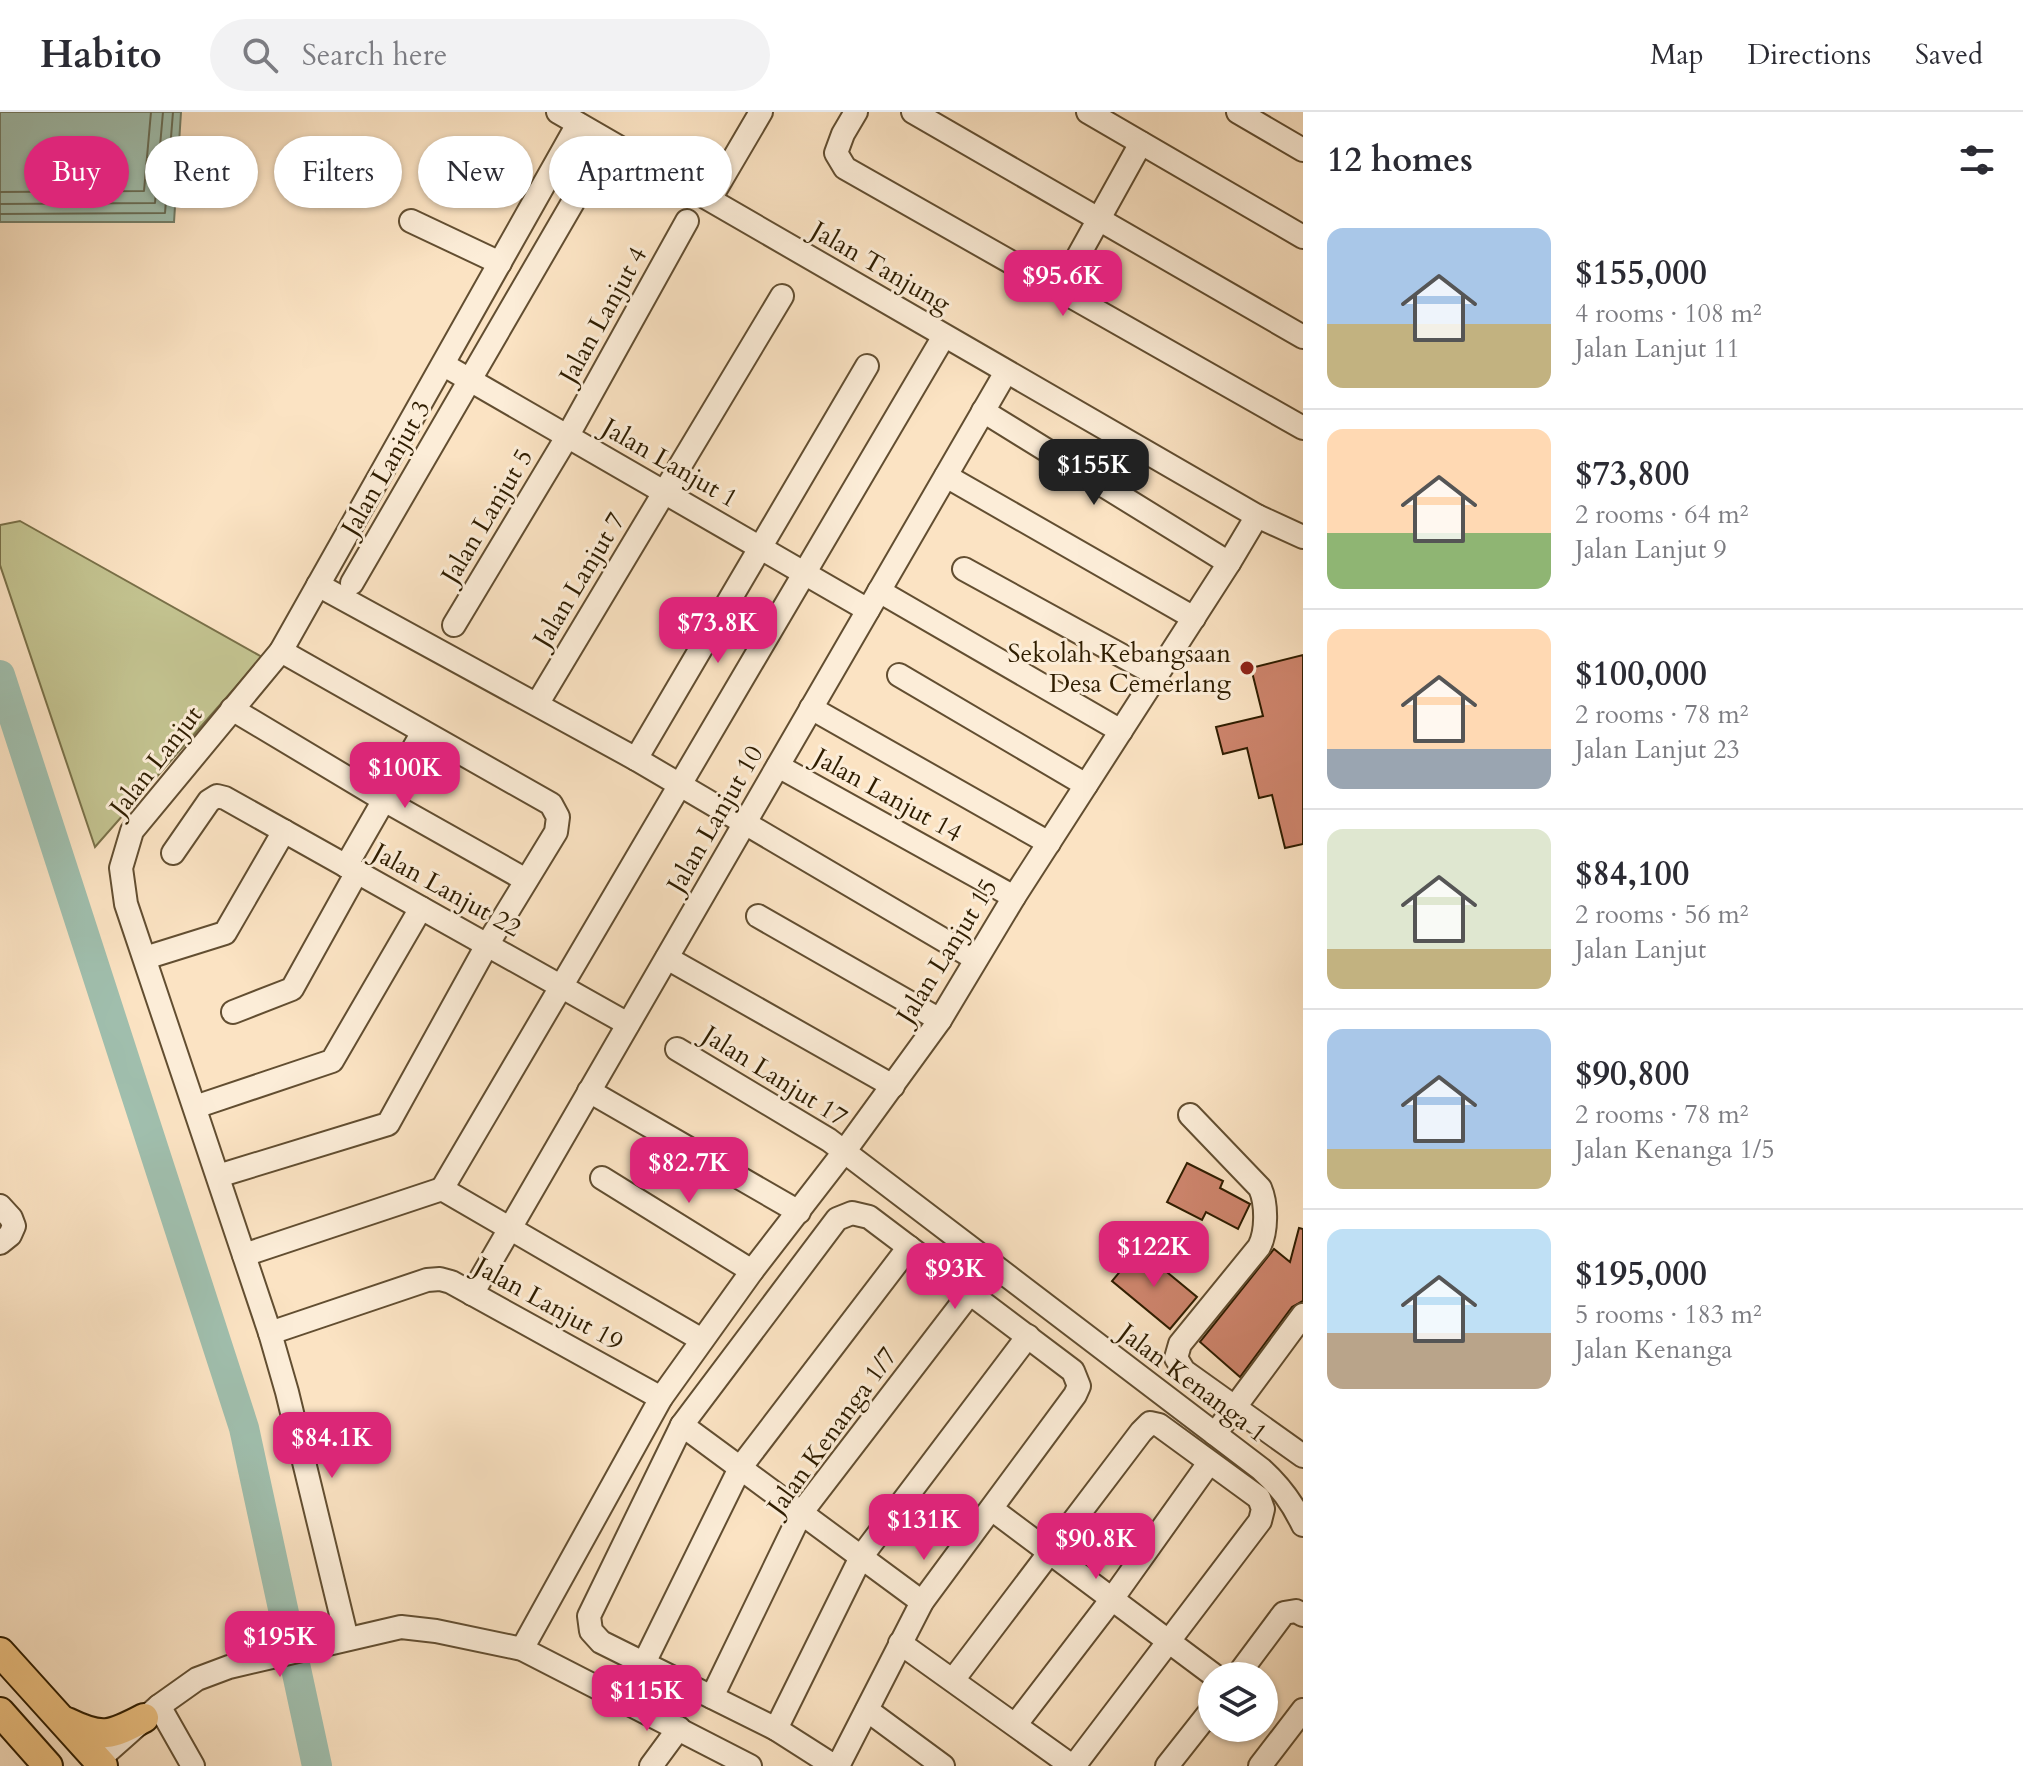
<!DOCTYPE html>
<meta charset="utf-8">
<style>
:root{--surface:#fff;--page:#f2f2f3;--text:#2b2b33;--muted:#7c7c81;--line:#e1e1e2;--accent:#db2777}
body{margin:0;font-family:Cardo,serif;background:var(--page);color:var(--text);height:100vh;display:flex;flex-direction:column;font-size:30px;white-space:nowrap}
*{box-sizing:border-box;margin:0}
p{font-size:26px;color:var(--muted)}
.icon{flex:none;width:44px;height:44px;fill:none;stroke:currentColor;stroke-width:2;stroke-linecap:round;stroke-linejoin:round}
.map{position:relative;flex:1;overflow:hidden}
.details{display:flex;flex-direction:column;background:var(--surface);width:720px}
.details>*{flex:none}
.guide{position:absolute;left:24px;top:24px;width:760px;height:72px;display:flex;gap:16px}
.controls{position:absolute;left:1198px;top:1550px;display:grid;gap:16px}
.controls a{display:grid;place-items:center;width:80px;height:80px;border-radius:50%;background:var(--surface);box-shadow:0 2px 6px #0004;font-size:40px}
.price{position:absolute;translate:-50% -68px;padding:0 18px;border-radius:16px;background:var(--accent);color:#fff;font-size:26px;line-height:52px;filter:drop-shadow(0 2px 4px #0008)}
.price::after{content:'';position:absolute;left:50%;top:48px;width:24px;height:18px;margin-left:-12px;background:inherit;clip-path:polygon(0 0,100% 0,50% 100%)}
.price.selected{background:#222;color:#fff}
ul{padding:0;list-style:none}
li{display:flex;align-items:center;gap:24px;height:200px;padding:0 24px}
li+li{border-top:2px solid var(--line)}
li span{display:grid;place-items:center;flex:none;width:224px;height:160px;border-radius:16px;color:#555}
li>.icon{margin-inline-start:auto}
span .icon{width:96px;height:96px;fill:#fffc;stroke-width:1}
li b{font-size:34px}
h2{display:flex;justify-content:space-between;align-items:center;height:96px;padding:0 24px;font-size:34px}
.tag{padding:0 28px;border-radius:36px;background:var(--surface);box-shadow:0 2px 6px #0004;font-size:28px;line-height:72px}
.tag.selected{background:var(--accent);color:#fff}
header{display:flex;align-items:center;gap:48px;box-sizing:border-box;height:112px;padding:0 40px;background:var(--surface);border-bottom:2px solid var(--line)}
header strong{font-size:38px}
nav{display:flex;gap:44px;margin-inline-start:auto;font-size:28px}
.search{width:560px;height:72px;background:var(--page);display:flex;align-items:center;gap:20px;box-sizing:border-box;padding:0 28px;border-radius:44px;color:var(--muted);font-size:30px}
main{display:flex;flex:1;min-height:0}
.map>svg:first-child{display:block}
.green{fill:#c3c390;stroke:#797048;stroke-width:2}
.water{fill:#a0bfae;stroke:#737e68;stroke-width:2}
.lines{fill:none;stroke-linecap:round;stroke-linejoin:round}
.shore{stroke:#686e57;stroke-width:2}
.river{stroke:#a0bfae;stroke-width:30}
.building{fill:#ce856d;stroke:#2f1d00;stroke-width:2}
.minor-casing{stroke:#624e31;stroke-width:26}
.major-casing{stroke:#2f1d00;stroke-width:32}
.minor{stroke:#fcedd8;stroke-width:22}
.major{stroke:#eec282;stroke-width:28}
.poi-dot{fill:#8f2418;stroke:#fcedd8;stroke-width:3}
.labels{text-anchor:middle;dominant-baseline:central;stroke-width:6;stroke-linejoin:round;paint-order:stroke}
.street-label{font-size:26px;fill:#2f1d00;stroke:#fcedd8}
.poi-label{font-size:26px;fill:#2f1d00;stroke:#fcedd8;text-anchor:end}
</style>
<header>
<strong>Habito</strong>
<div class="search"><svg class="icon" aria-label="search" viewBox="0 0 24 24"><circle cx="10" cy="10" r="6"/><path d="M15 15l6 6"/></svg>Search here</div>
<nav><a>Map</a><a>Directions</a><a>Saved</a></nav>
</header>
<main>
<div class="map">
<svg width="1303" height="1654" viewBox="0 0 1303 1654">
<rect width="100%" height="100%" fill="#fbe3c3"/>
<filter id="stains"><feTurbulence type="fractalNoise" baseFrequency=".0025" numOctaves="4"/><feColorMatrix values="0 0 0 0 .2 0 0 0 0 .09 0 0 0 0 .02 0 0 0 .5 -.17"/></filter>
<radialGradient id="worn" r=".72"><stop offset=".6" stop-color="#630" stop-opacity="0"/><stop offset="1" stop-color="#630" stop-opacity=".3"/></radialGradient>
<path class="green" d="M20,409L262,545L95,735L0,453V413Z"/>
<path class="water" d="M0,0H181L174,110H0Z"/>
<g class="lines">
<g class="shore">
<path d="M0,80L144,79L151,0"/>
<path d="M0,92L155,91L163,0"/>
<path d="M0,102L165,101L173,0"/>
</g>
<path class="river" d="M0,563L244,1316L317,1654"/>
</g>
<g class="building">
<path d="M1303,543V732L1285,736L1272,683L1259,686L1247,636L1223,642L1216,615L1263,604L1251,556Z"/>
<path d="M1187,1051L1223,1069L1220,1076L1250,1092L1238,1117L1206,1100L1202,1108L1167,1090Z"/>
<path d="M1299,1116L1303,1117V1189L1292,1195L1240,1265L1200,1230L1274,1137L1290,1150Z"/>
<path d="M1139,1137L1197,1185L1170,1217L1112,1169Z"/>
</g>
<g class="lines">
<defs>
<g id="minor">
<path d="M558,0L1257,404L1303,425"/>
<path d="M856,0L843,22L836,41L845,56L1303,316"/>
<path d="M913,0L1303,225"/>
<path d="M1088,0L1303,125"/>
<path d="M1238,0L1303,38"/>
<path d="M710,87L761,0"/>
<path d="M411,109L500,151"/>
<path d="M1060,177L1141,31"/>
<path d="M444,253L868,498"/>
<path d="M983,299L1229,451"/>
<path d="M946,364L1194,506"/>
<path d="M964,457L1157,563"/>
<path d="M352,471L576,85V78L551,61"/>
<path d="M318,473L636,647L976,847"/>
<path d="M879,479L1121,619"/>
<path d="M454,513L567,325L687,109"/>
<path d="M899,563L1086,673"/>
<path d="M542,584L782,184"/>
<path d="M811,596L1049,731"/>
<path d="M232,597L384,688L526,768"/>
<path d="M636,647L867,254"/>
<path d="M778,654L1014,785"/>
<path d="M173,741L209,689L217,684L225,686L628,912"/>
<path d="M346,754L423,620"/>
<path d="M758,804L940,908"/>
<path d="M145,846L225,821L284,719"/>
<path d="M667,846L893,974"/>
<path d="M233,900L292,877L357,760"/>
<path d="M677,937L829,1028L1261,1357C1280,1374 1292,1390 1303,1413"/>
<path d="M589,979L799,1100"/>
<path d="M195,995L332,949L421,796"/>
<path d="M1190,1003L1260,1076C1267,1092 1267,1120 1259,1135L1180,1232L1176,1246L1184,1259L1303,1344"/>
<path d="M218,1064L388,1012L487,833L556,720L558,705L551,692L281,539"/>
<path d="M602,1066L752,1159"/>
<path d="M442,1077L944,224"/>
<path d="M0,1094L11,1106L14,1114L10,1123L0,1131"/>
<path d="M244,1143L442,1077L702,1228"/>
<path d="M472,1182L1006,260"/>
<path d="M270,1221L427,1168L440,1167L451,1170L661,1286"/>
<path d="M682,1313L922,1490"/>
<path d="M1215,1322L1303,1203"/>
<path d="M993,1398L1215,1564"/>
<path d="M347,1527L287,1280L270,1221L126,792L121,756L132,719L281,539L578,12"/>
<path d="M900,1531L1072,1654"/>
<path d="M522,1537L661,1286L752,1159L844,1040L940,908L1014,785L1229,451L1257,404"/>
<path d="M644,1551L740,1356L909,1135"/>
<path d="M1237,1564L1284,1501L1296,1499L1303,1503"/>
<path d="M953,1568L1141,1320L1150,1311L1159,1313L1259,1386L1263,1397L1260,1409L1074,1654"/>
<path d="M712,1585L801,1401L970,1181"/>
<path d="M159,1594L193,1654"/>
<path d="M867,1598L943,1654"/>
<path d="M1016,1612L1112,1487L1209,1351"/>
<path d="M776,1617L861,1445L1028,1224"/>
<path d="M98,1648L159,1594L197,1567L229,1555L401,1515L436,1519L522,1537L750,1654"/>
<path d="M651,1654L679,1616"/>
<path d="M834,1654L776,1617L601,1530L591,1519L589,1504L682,1313L837,1107L852,1101L869,1105L1073,1259L1079,1274L1075,1283L922,1490L838,1654"/>
<path d="M1167,1654L1212,1597"/>
<path d="M1260,1654L1303,1598"/>
</g>
<g id="major">
<path d="M0,1540L103,1654"/>
<path d="M0,1600L48,1654"/>
<path d="M67,1610C102,1627 110,1624 144,1606"/>
</g>
</defs>
<use href="#minor" class="minor-casing"/>
<use href="#major" class="major-casing"/>
<use href="#minor" class="minor"/>
<use href="#major" class="major"/>
</g>
<circle class="poi-dot" cx="1247" cy="556" r="8"/>
<g class="labels">
<g class="street-label">
<text transform="translate(881 155) rotate(30)">Jalan Tanjung</text>
<text transform="translate(603 203) rotate(-61)">Jalan Lanjut 4</text>
<text transform="translate(670 351) rotate(30)">Jalan Lanjut 1</text>
<text transform="translate(386 356) rotate(-60)">Jalan Lanjut 3</text>
<text transform="translate(487 404) rotate(-59)">Jalan Lanjut 5</text>
<text transform="translate(579 468) rotate(-59)">Jalan Lanjut 7</text>
<text transform="translate(156 649) rotate(-52)">Jalan Lanjut</text>
<text transform="translate(888 683) rotate(29)">Jalan Lanjut 14</text>
<text transform="translate(715 707) rotate(-60)">Jalan Lanjut 10</text>
<text transform="translate(447 778) rotate(29)">Jalan Lanjut 22</text>
<text transform="translate(947 839) rotate(-58)">Jalan Lanjut 15</text>
<text transform="translate(775 964) rotate(32)">Jalan Lanjut 17</text>
<text transform="translate(549 1192) rotate(29)">Jalan Lanjut 19</text>
<text transform="translate(1193 1271) rotate(37)">Jalan Kenanga 1</text>
<text transform="translate(832 1319) rotate(-54)">Jalan Kenanga 1/7</text>
</g>
<g class="poi-label">
<text x="1231" y="541">Sekolah Kebangsaan<tspan x="1231" dy="30">Desa Cemerlang</tspan></text>
</g>
</g>
<rect width="100%" height="100%" filter="url(#stains)"/>
<rect width="100%" height="100%" fill="url(#worn)"/>
</svg>
<div class="controls">
<a><svg class="icon" aria-label="layers" viewBox="0 0 24 24"><path d="M12 4l9 5-9 5-9-5zM3 14l9 5 9-5"/></svg></a>
</div>
<b class="price" style="left:1063px;top:206px">$95.6K</b>
<b class="price selected" style="left:1094px;top:395px">$155K</b>
<b class="price" style="left:718px;top:553px">$73.8K</b>
<b class="price" style="left:405px;top:698px">$100K</b>
<b class="price" style="left:689px;top:1093px">$82.7K</b>
<b class="price" style="left:1154px;top:1177px">$122K</b>
<b class="price" style="left:955px;top:1199px">$93K</b>
<b class="price" style="left:332px;top:1368px">$84.1K</b>
<b class="price" style="left:924px;top:1450px">$131K</b>
<b class="price" style="left:1096px;top:1469px">$90.8K</b>
<b class="price" style="left:280px;top:1567px">$195K</b>
<b class="price" style="left:647px;top:1621px">$115K</b>
<div class="guide">
<a class="tag selected">Buy</a>
<a class="tag">Rent</a>
<a class="tag">Filters</a>
<a class="tag">New</a>
<a class="tag">Apartment</a>
</div>
</div>
<section class="details">
<h2>12 homes<svg class="icon" aria-label="filters" viewBox="0 0 24 24"><path d="M4 7h16M4 17h16"/><circle cx="9" cy="7" r="2"/><circle cx="15" cy="17" r="2"/></svg></h2>
<ul>
<li><span style="background:linear-gradient(#a9c7e8 60%,#c2b280 0)"><svg class="icon" aria-label="home" viewBox="0 0 24 24"><path d="M3 11l9-7 9 7M6 9v11h12V9"/></svg></span><div><b>$155,000</b><p>4 rooms · 108 m²</p><p>Jalan Lanjut 11</p></div></li>
<li><span style="background:linear-gradient(#ffd9b3 65%,#8fb573 0)"><svg class="icon" aria-label="home" viewBox="0 0 24 24"><path d="M3 11l9-7 9 7M6 9v11h12V9"/></svg></span><div><b>$73,800</b><p>2 rooms · 64 m²</p><p>Jalan Lanjut 9</p></div></li>
<li><span style="background:linear-gradient(#ffd9b3 75%,#9aa5b1 0)"><svg class="icon" aria-label="home" viewBox="0 0 24 24"><path d="M3 11l9-7 9 7M6 9v11h12V9"/></svg></span><div><b>$100,000</b><p>2 rooms · 78 m²</p><p>Jalan Lanjut 23</p></div></li>
<li><span style="background:linear-gradient(#dfe7d0 75%,#c2b280 0)"><svg class="icon" aria-label="home" viewBox="0 0 24 24"><path d="M3 11l9-7 9 7M6 9v11h12V9"/></svg></span><div><b>$84,100</b><p>2 rooms · 56 m²</p><p>Jalan Lanjut</p></div></li>
<li><span style="background:linear-gradient(#a9c7e8 75%,#c2b280 0)"><svg class="icon" aria-label="home" viewBox="0 0 24 24"><path d="M3 11l9-7 9 7M6 9v11h12V9"/></svg></span><div><b>$90,800</b><p>2 rooms · 78 m²</p><p>Jalan Kenanga 1/5</p></div></li>
<li><span style="background:linear-gradient(#bfe0f5 65%,#b9a48a 0)"><svg class="icon" aria-label="home" viewBox="0 0 24 24"><path d="M3 11l9-7 9 7M6 9v11h12V9"/></svg></span><div><b>$195,000</b><p>5 rooms · 183 m²</p><p>Jalan Kenanga</p></div></li>
</ul>
</section>
</main>
